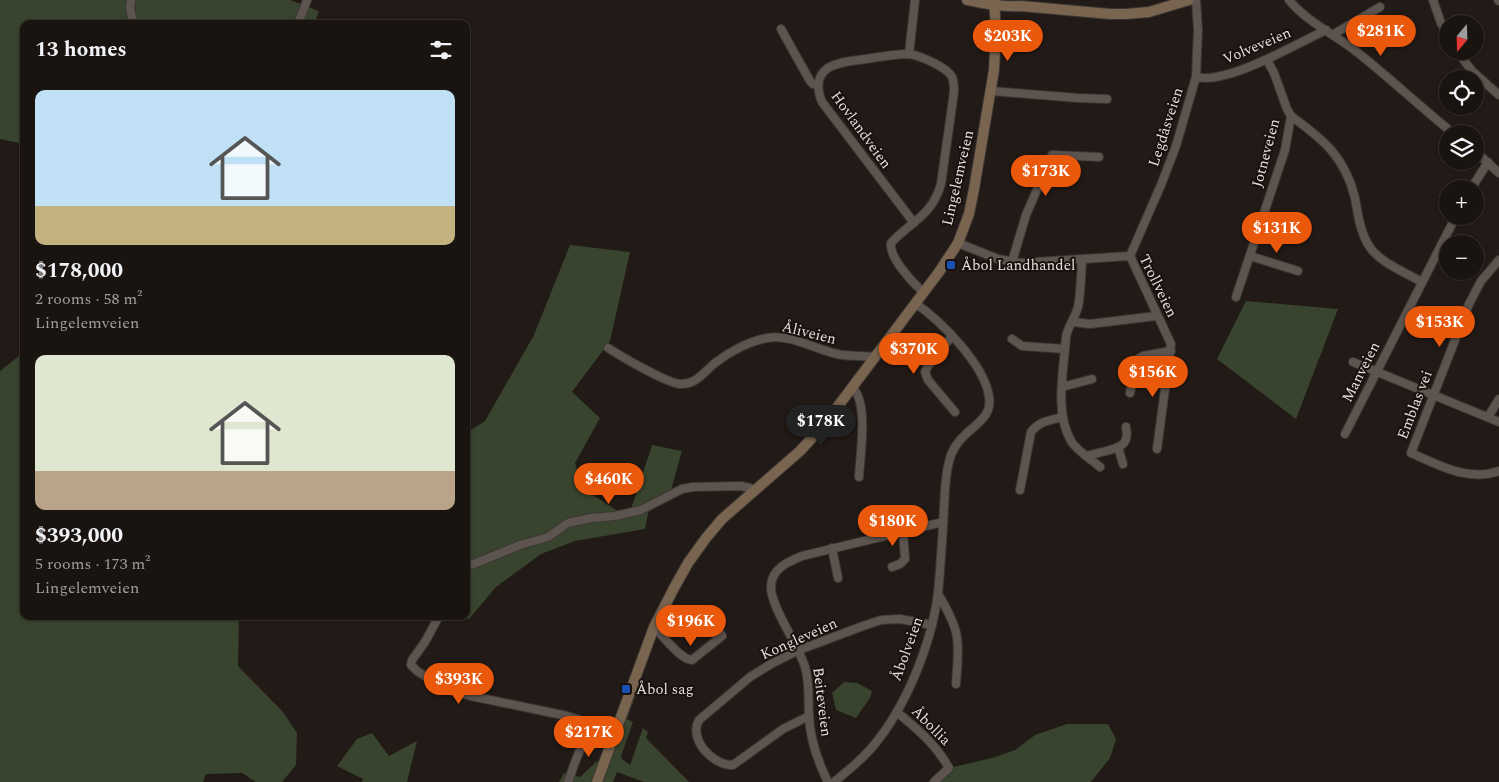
<!DOCTYPE html>
<meta charset="utf-8">
<style>
:root{--surface:#1a1410;--page:#27211e;--text:#f1f3f6;--muted:#9f9e9f;--line:#383330;--accent:#ea580c}
body{margin:0;font-family:Spectral,serif;background:var(--page);color:var(--text);height:100vh;display:flex;flex-direction:column;font-size:19px;white-space:nowrap}
*{box-sizing:border-box;margin:0}
p{font-size:16px;color:var(--muted)}
.icon{flex:none;width:28px;height:28px;fill:none;stroke:currentColor;stroke-width:2;stroke-linecap:round;stroke-linejoin:round}
.map{position:relative;flex:1;overflow:hidden}
.sheet{position:absolute;left:20px;top:20px;width:450px;height:600px;display:flex;flex-direction:column;background:var(--surface);border-radius:10px;box-shadow:0 1px 4px #0004,0 0 0 1px var(--line)}
.sheet>*{flex:none}
.needle{width:32px;rotate:199deg}
.buttons{position:absolute;left:1439px;top:15px;display:grid;gap:10px}
.buttons a{display:grid;place-items:center;width:45px;height:45px;border-radius:50%;background:var(--surface);box-shadow:0 1px 4px #0004,0 0 0 1px var(--line);font-size:25px}
.price{position:absolute;translate:-50% -42px;padding:0 11px;border-radius:18px;background:var(--accent);color:#fff;font-size:16px;line-height:32px;filter:drop-shadow(0 1px 2px #0008)}
.price::after{content:'';position:absolute;left:50%;top:30px;width:15px;height:11px;margin-left:-8px;background:inherit;clip-path:polygon(0 0,100% 0,50% 100%)}
.price.selected{background:#222;color:#fff}
ul{padding:0;list-style:none}
li{display:grid;align-content:center;gap:10px;height:265px;padding:0 15px}
li span{display:grid;place-items:center;height:155px;border-radius:10px;color:#555}
li>.icon{margin-inline-start:auto}
span .icon{width:90px;height:90px;fill:#fffc;stroke-width:1}
li b{font-size:21px}
h2{display:flex;justify-content:space-between;align-items:center;height:60px;padding:0 15px;font-size:21px}
.map>svg:first-child{display:block}
.green{fill:#38442d}
.lines{fill:none;stroke-linecap:round;stroke-linejoin:round}
.street-casing{stroke:#3b3633;stroke-width:10}
.secondary-casing{stroke:#3b3633;stroke-width:12}
.street{stroke:#5d544f;stroke-width:8}
.secondary{stroke:#79644f;stroke-width:10}
.transit-dot{fill:#1a4fb4;stroke:#19110d;stroke-width:2}
.labels{text-anchor:middle;dominant-baseline:central;stroke-width:4;stroke-linejoin:round;paint-order:stroke}
.street-label{font-size:15px;fill:#e3dedb;stroke:#19110d}
.poi-label{font-size:15px;fill:#e3dedb;stroke:#19110d;text-anchor:start}
</style>
<div class="map">
<svg width="1499" height="782" viewBox="0 0 1499 782">
<rect width="100%" height="100%" fill="#221a16"/>
<g class="green">
<path d="M0,0H290L319,11L314,24H24V144L0,139Z"/>
<path d="M570,245L630,252L610,341L572,392L600,418L575,463L582,488L616,510L630,512L652,445L682,451L668,501L649,509L645,529L575,541L541,554L496,587L469,619L460,616H466V433L485,421L534,335Z"/>
<path d="M1246,301L1338,309L1296,419L1217,359Z"/>
<path d="M24,352V616H239L238,666L283,712L297,733L296,765L282,782H256L242,773L206,774L203,782H0V371Z"/>
<path d="M635,677L641,680L627,719L633,722L621,756L622,759L630,765L643,728L648,732L646,738L689,782H644L617,772L613,782H559L564,773L580,777L596,762L605,760Z"/>
<path d="M844,682L857,683L872,691L870,698L856,718L836,710L832,693Z"/>
<path d="M1067,724H1108L1116,739L1110,758L1091,782H934L949,768L992,758L1015,750L1035,735Z"/>
<path d="M372,733L389,756L417,741L407,782H362L363,779L337,766L357,739Z"/>
</g>
<g class="lines">
<defs>
<g id="street">
<path d="M131,0L130,9L134,24"/>
<path d="M1289,0C1305,20 1333,34 1353,49C1388,76 1420,107 1454,134"/>
<path d="M1433,0L1441,23L1448,35"/>
<path d="M1498,0L1499,1"/>
<path d="M298,24L307,0"/>
<path d="M781,29L810,81L813,84L818,85"/>
<path d="M1334,34L1380,7"/>
<path d="M1457,51L1472,71L1499,95"/>
<path d="M909,54L915,0"/>
<path d="M1196,77C1227,85 1296,44 1326,30"/>
<path d="M991,91L1078,98L1107,99"/>
<path d="M1291,116C1324,140 1345,157 1355,198C1358,214 1360,232 1369,246C1379,262 1406,273 1422,282"/>
<path d="M1475,151L1499,173"/>
<path d="M1471,189L1488,162"/>
<path d="M914,223L822,102C817,90 816,76 828,68C839,61 854,61 866,59C878,57 896,54 908,54C919,55 947,67 952,77C954,82 954,87 954,92L941,184C932,216 911,221 891,243C889,258 913,283 923,292"/>
<path d="M958,243L998,259L1020,263L1130,256L1171,344L1157,449"/>
<path d="M1130,256L1161,185L1176,146L1196,77L1198,30L1196,0"/>
<path d="M1250,256L1298,271"/>
<path d="M1082,259C1081,274 1081,292 1078,307C1075,318 1068,326 1066,337C1064,370 1054,411 1071,441C1077,451 1091,459 1100,467"/>
<path d="M1499,260L1481,281L1469,304L1411,453C1439,465 1468,482 1499,471"/>
<path d="M1012,262L1026,215L1052,155L1099,157"/>
<path d="M1236,297L1285,150L1291,116L1287,109L1274,73L1267,60"/>
<path d="M1073,322L1090,324L1156,316"/>
<path d="M952,336L928,366L925,372L928,380L955,412"/>
<path d="M1012,339L1022,346L1065,349"/>
<path d="M608,348C622,357 667,383 680,384C696,385 704,372 715,363C729,352 749,341 767,338C791,334 814,349 837,354C850,357 863,355 875,357"/>
<path d="M1353,362L1499,422"/>
<path d="M852,387C869,402 860,455 859,477"/>
<path d="M1062,387L1092,379"/>
<path d="M1130,393L1138,359L1143,356L1171,351"/>
<path d="M1488,417L1499,399"/>
<path d="M1345,434L1456,216"/>
<path d="M1118,447L1123,464"/>
<path d="M1086,456C1096,453 1118,450 1124,443C1128,438 1127,432 1126,427"/>
<path d="M1020,490L1031,432C1039,421 1051,420 1063,417"/>
<path d="M832,548L838,578"/>
<path d="M466,567L520,545L548,537L568,523L591,518L615,516L641,510L682,489L693,487L741,486L750,488L754,490"/>
<path d="M892,567L900,564L905,559L903,531"/>
<path d="M938,594C945,605 955,624 957,637C959,652 957,669 956,684"/>
<path d="M439,616L425,642L412,660L411,665L417,671L431,680L452,691L471,696L567,716L580,720L594,733"/>
<path d="M654,627C663,636 681,660 692,660L722,636L705,610"/>
<path d="M897,712C917,729 936,744 949,768L934,782"/>
<path d="M809,716L783,729L733,765C713,766 688,739 699,720L750,677L771,664L799,650L863,626L881,620L900,619L932,625"/>
<path d="M568,782C573,770 581,737 594,733C600,731 608,733 614,735"/>
<path d="M828,782C818,762 810,739 809,716C808,700 810,683 805,667C798,644 770,606 771,586C772,568 788,562 802,556L943,522"/>
<path d="M834,782C850,769 866,756 878,740C910,699 935,634 939,583C941,557 943,532 944,507C945,492 945,476 949,462C951,451 958,441 967,433C978,423 992,415 989,397C985,365 941,321 915,303"/>
</g>
<g id="secondary">
<path d="M967,0C984,4 1002,7 1021,6L1110,14H1126L1149,12L1189,0"/>
<path d="M597,782L654,627L674,588L688,563L706,538L722,519L800,451L823,426L939,272L958,243L969,214L974,189L994,70L996,31L994,0"/>
</g>
</defs>
<use href="#street" class="street-casing"/>
<use href="#secondary" class="secondary-casing"/>
<use href="#street" class="street"/>
<use href="#secondary" class="secondary"/>
</g>
<g class="transit-dot">
<rect x="946" y="260" width="10" height="10" rx="2.5"/>
<rect x="621" y="684" width="10" height="10" rx="2.5"/>
</g>
<g class="labels">
<g class="street-label">
<text transform="translate(1257 46) rotate(-23)">Volveveien</text>
<text transform="translate(1166 127) rotate(-72)">Legdåsveien</text>
<text transform="translate(861 130) rotate(54)">Hovlandveien</text>
<text transform="translate(1266 153) rotate(-75)">Jotneveien</text>
<text transform="translate(958 178) rotate(-77)">Lingelemveien</text>
<text transform="translate(1158 286) rotate(64)">Trollveien</text>
<text transform="translate(809 333) rotate(14)">Åliveien</text>
<text transform="translate(1361 372) rotate(-63)">Manveien</text>
<text transform="translate(1415 405) rotate(-69)">Emblas vei</text>
<text transform="translate(799 639) rotate(-24)">Kongleveien</text>
<text transform="translate(907 649) rotate(-70)">Åbolveien</text>
<text transform="translate(822 702) rotate(83)">Beiteveien</text>
<text transform="translate(931 726) rotate(45)">Åbollia</text>
</g>
<g class="poi-label">
<text x="961" y="265">Åbol Landhandel</text>
<text x="636" y="689">Åbol sag</text>
</g>
</g>
</svg>
<div class="buttons">
<a><svg class="needle" viewBox="-14 -14 28 28"><path d="M0-13l5 13h-10z" fill="#e53935"/><path d="M0 13l5-13h-10z" fill="#9f9e9f"/></svg></a>
<a><svg class="icon" aria-label="locate" viewBox="0 0 24 24"><circle cx="12" cy="12" r="6"/><path d="M12 2v4M12 18v4M2 12h4M18 12h4"/></svg></a>
<a><svg class="icon" aria-label="layers" viewBox="0 0 24 24"><path d="M12 4l9 5-9 5-9-5zM3 14l9 5 9-5"/></svg></a>
<a>+</a>
<a>−</a>
</div>
<b class="price" style="left:1381px;top:57px">$281K</b>
<b class="price" style="left:1008px;top:62px">$203K</b>
<b class="price" style="left:1046px;top:197px">$173K</b>
<b class="price" style="left:1277px;top:254px">$131K</b>
<b class="price" style="left:1440px;top:348px">$153K</b>
<b class="price" style="left:914px;top:375px">$370K</b>
<b class="price" style="left:1153px;top:398px">$156K</b>
<b class="price selected" style="left:821px;top:447px">$178K</b>
<b class="price" style="left:609px;top:505px">$460K</b>
<b class="price" style="left:893px;top:547px">$180K</b>
<b class="price" style="left:691px;top:647px">$196K</b>
<b class="price" style="left:459px;top:705px">$393K</b>
<b class="price" style="left:589px;top:758px">$217K</b>
<section class="sheet">
<h2>13 homes<svg class="icon" aria-label="filters" viewBox="0 0 24 24"><path d="M4 7h16M4 17h16"/><circle cx="9" cy="7" r="2"/><circle cx="15" cy="17" r="2"/></svg></h2>
<ul>
<li><span style="background:linear-gradient(#bfe0f5 75%,#c2b280 0)"><svg class="icon" aria-label="home" viewBox="0 0 24 24"><path d="M3 11l9-7 9 7M6 9v11h12V9"/></svg></span><div><b>$178,000</b><p>2 rooms · 58 m²</p><p>Lingelemveien</p></div></li>
<li><span style="background:linear-gradient(#dfe7d0 75%,#b9a48a 0)"><svg class="icon" aria-label="home" viewBox="0 0 24 24"><path d="M3 11l9-7 9 7M6 9v11h12V9"/></svg></span><div><b>$393,000</b><p>5 rooms · 173 m²</p><p>Lingelemveien</p></div></li>
</ul>
</section>
</div>
